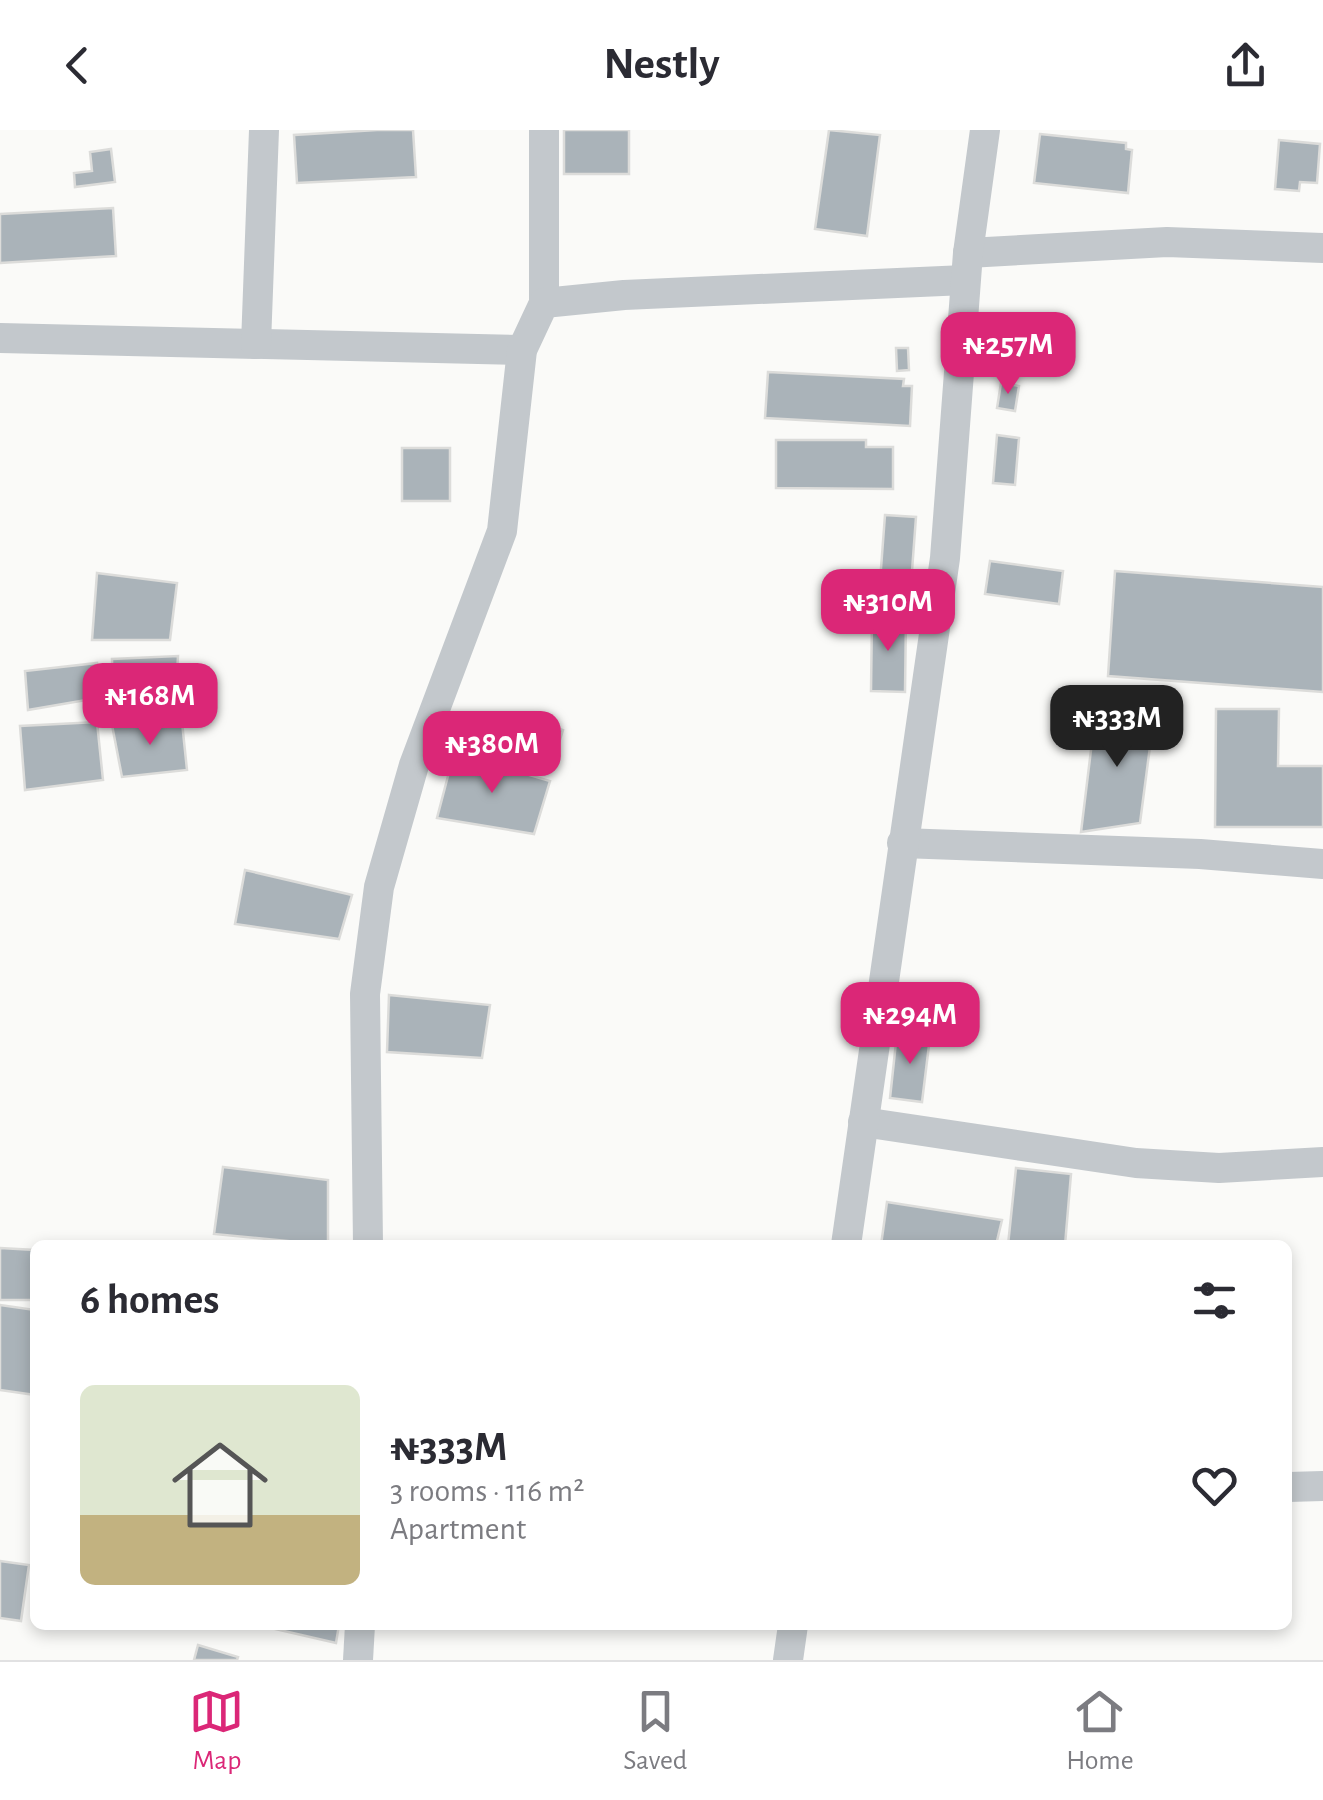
<!DOCTYPE html>
<meta charset="utf-8">
<style>
:root{--surface:#fff;--page:#f2f2f3;--text:#2b2b33;--muted:#7c7c81;--line:#e1e1e2;--accent:#db2777}
body{margin:0;font-family:"Alegreya Sans",sans-serif;background:var(--page);color:var(--text);height:100vh;display:flex;flex-direction:column;font-size:38px;white-space:nowrap}
*{box-sizing:border-box;margin:0}
p{font-size:32px;color:var(--muted)}
.icon{flex:none;width:55px;height:55px;fill:none;stroke:currentColor;stroke-width:2;stroke-linecap:round;stroke-linejoin:round}
.map{position:relative;flex:1;overflow:hidden}
.side{position:absolute;left:30px;top:1110px;width:1262px;height:390px;display:flex;flex-direction:column;background:var(--surface);border-radius:15px;box-shadow:0 5px 15px #0003}
.side>*{flex:none}
.price{position:absolute;translate:-50% -85px;padding:0 22px;border-radius:20px;background:var(--accent);color:#fff;font-size:32px;line-height:65px;filter:drop-shadow(0 2px 5px #0008)}
.price::after{content:'';position:absolute;left:50%;top:60px;width:30px;height:22px;margin-left:-15px;background:inherit;clip-path:polygon(0 0,100% 0,50% 100%)}
.price.selected{background:#222;color:#fff}
ul{padding:0;list-style:none}
li{display:flex;align-items:center;gap:30px;height:250px;padding:0 50px}
li span{display:grid;place-items:center;flex:none;width:280px;height:200px;border-radius:15px;color:#555}
li>.icon{margin-inline-start:auto}
span .icon{width:120px;height:120px;fill:#fffc;stroke-width:1}
li b{font-size:42px}
h2{display:flex;justify-content:space-between;align-items:center;height:120px;padding:0 50px;font-size:42px}
header{display:flex;justify-content:space-between;align-items:center;height:130px;padding:0 50px;background:var(--surface);font-size:45px;font-weight:700}
.tab-bar{display:flex;justify-content:space-around;align-items:center;height:140px;border-top:2px solid var(--line);background:var(--surface);font-size:28px;color:var(--muted)}
.tab-bar a{display:grid;justify-items:center;gap:5px}
.tab-bar .selected{color:var(--accent)}
.map>svg:first-child{display:block}
.building{fill:#aab3b9;stroke:#dcdcda;stroke-width:2.5}
.lines{fill:none;stroke-linecap:round;stroke-linejoin:round}
.street{stroke:#c3c8cc;stroke-width:30}
</style>
<header><svg class="icon" aria-label="back" viewBox="0 0 24 24"><path d="M15 5l-7 7 7 7"/></svg>Nestly<svg class="icon" aria-label="share" viewBox="0 0 24 24"><path d="M12 15V3M7 8l5-5 5 5M5 13v7h14v-7"/></svg></header>
<div class="map">
<svg width="1323" height="1530" viewBox="0 0 1323 1530">
<rect width="100%" height="100%" fill="#fafaf8"/>
<g class="building">
<path d="M377,0H413L416,47L297,53L294,5Z"/>
<rect x="564" y="0" width="65" height="44"/>
<path d="M829,0L880,5L867,106L815,99Z"/>
<path d="M1040,4L1126,13V19L1132,20L1128,63L1034,53Z"/>
<path d="M1279,10L1320,14L1317,53L1300,52L1299,61L1275,59Z"/>
<path d="M111,19L115,52L75,57L74,43L92,41L90,22Z"/>
<path d="M113,78L116,126L0,133V84Z"/>
<path d="M998,212L1020,213L1019,232L997,231Z"/>
<path d="M896,218H908L909,240L897,241Z"/>
<path d="M768,242L904,249L903,256H912L910,296L765,288Z"/>
<path d="M1001,253L1019,256L1015,281L997,278Z"/>
<path d="M997,305L1019,308L1015,355L993,353Z"/>
<path d="M776,310H866V317H893V359L776,358Z"/>
<rect x="402" y="318" width="48" height="53"/>
<path d="M885,385L916,387L910,468L879,465Z"/>
<path d="M990,431L1063,441L1059,474L985,464Z"/>
<path d="M1115,441L1323,457V562L1108,546Z"/>
<path d="M97,443L177,453L170,510H92Z"/>
<path d="M872,486L906,487L905,562L871,561Z"/>
<path d="M178,526L176,560L113,568L112,529Z"/>
<path d="M97,533L98,568L28,580L25,541Z"/>
<path d="M1096,579L1154,586L1140,693L1081,702Z"/>
<path d="M1216,579H1279L1278,636H1323V697H1215Z"/>
<path d="M522,587L563,600L550,641L520,633Z"/>
<path d="M97,592L103,650L25,660L20,596Z"/>
<path d="M182,592L187,640L122,647L112,595Z"/>
<path d="M454,623L550,651L534,704L437,688Z"/>
<path d="M245,740L352,765L339,809L235,794Z"/>
<path d="M389,865L490,875L482,928L387,922Z"/>
<path d="M897,903L930,907L922,972L890,968Z"/>
<path d="M223,1037L328,1050V1115L214,1104Z"/>
<path d="M1016,1038L1071,1044L1065,1115H1008Z"/>
<path d="M887,1072L1002,1090L996,1115H881Z"/>
<path d="M0,1118L35,1120V1170H0Z"/>
<path d="M0,1175L35,1180V1265L0,1260Z"/>
<path d="M0,1431L29,1435L21,1491L0,1488Z"/>
<path d="M258,1495H339L336,1513Z"/>
<path d="M198,1515L238,1527L237,1530H194Z"/>
</g>
<g class="lines">
<g class="street">
<path d="M544,0V173"/>
<path d="M968,123L1167,112L1323,118"/>
<path d="M0,208L522,220"/>
<path d="M256,214L264,0"/>
<path d="M902,713L1200,724L1323,734"/>
<path d="M863,992L1136,1033L1219,1038L1323,1032"/>
<path d="M368,1115L365,864L379,757L414,635L502,401L522,220L544,173L624,165L965,150"/>
<path d="M846,1115L945,428L968,123L985,0"/>
<path d="M1288,1357L1323,1356"/>
<path d="M358,1530L360,1495"/>
<path d="M788,1530L793,1495"/>
</g>
</g>
</svg>
<b class="price" style="left:1008px;top:267px">₦257M</b>
<b class="price" style="left:888px;top:524px">₦310M</b>
<b class="price" style="left:150px;top:618px">₦168M</b>
<b class="price selected" style="left:1117px;top:640px">₦333M</b>
<b class="price" style="left:492px;top:666px">₦380M</b>
<b class="price" style="left:910px;top:937px">₦294M</b>
<section class="side">
<h2>6 homes<svg class="icon" aria-label="filters" viewBox="0 0 24 24"><path d="M4 7h16M4 17h16"/><circle cx="9" cy="7" r="2"/><circle cx="15" cy="17" r="2"/></svg></h2>
<ul>
<li><span style="background:linear-gradient(#dfe7d0 65%,#c2b280 0)"><svg class="icon" aria-label="home" viewBox="0 0 24 24"><path d="M3 11l9-7 9 7M6 9v11h12V9"/></svg></span><div><b>₦333M</b><p>3 rooms · 116 m²</p><p>Apartment</p></div><svg class="icon" aria-label="heart" viewBox="0 0 24 24"><path d="M12 20l-8-8c-3-5 5-10 8-4 3-6 11-1 8 4z"/></svg></li>
</ul>
</section>
</div>
<nav class="tab-bar">
<a class="selected"><svg class="icon" aria-label="map" viewBox="0 0 24 24"><path d="M3 6l6-2 6 2 6-2v14l-6 2-6-2-6 2zM9 4v14M15 6v14"/></svg>Map</a>
<a><svg class="icon" aria-label="saved" viewBox="0 0 24 24"><path d="M7 4h10v16l-5-4-5 4z"/></svg>Saved</a>
<a><svg class="icon" aria-label="home" viewBox="0 0 24 24"><path d="M3 11l9-7 9 7M6 9v11h12V9"/></svg>Home</a>
</nav>
